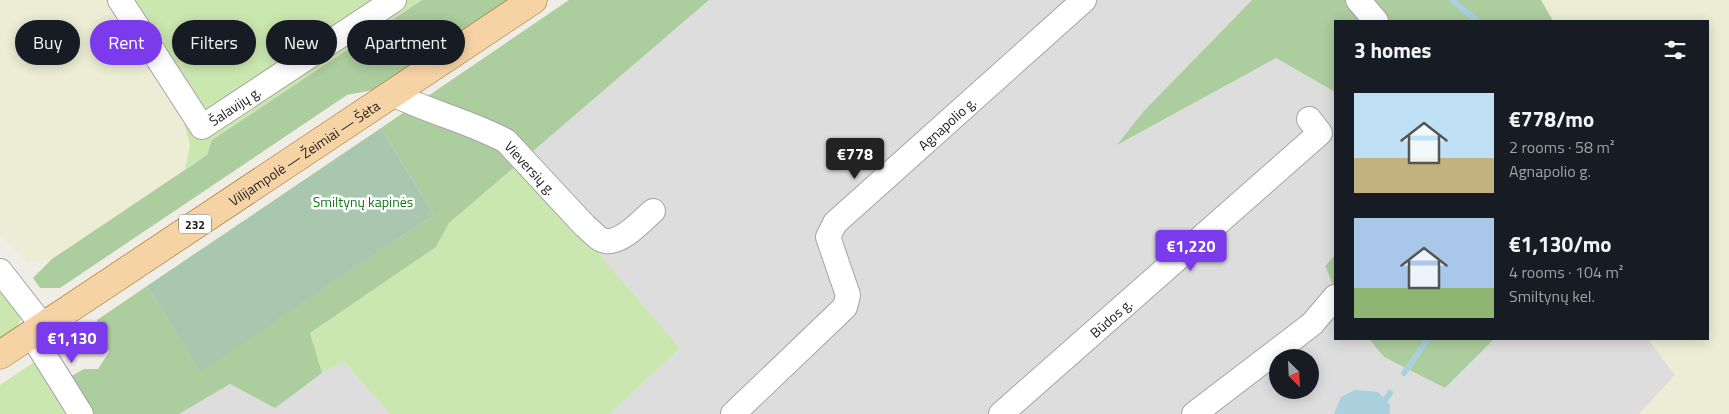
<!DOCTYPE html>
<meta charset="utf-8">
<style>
:root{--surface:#171b24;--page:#20242c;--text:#f1f3f6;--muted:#9ea1a6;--accent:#7c3aed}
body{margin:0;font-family:"Titillium Web",sans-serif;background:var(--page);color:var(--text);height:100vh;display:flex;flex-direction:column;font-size:19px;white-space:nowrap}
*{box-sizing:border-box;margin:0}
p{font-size:16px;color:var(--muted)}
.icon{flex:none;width:28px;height:28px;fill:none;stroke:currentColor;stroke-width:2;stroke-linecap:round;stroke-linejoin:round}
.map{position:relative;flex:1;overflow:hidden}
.panel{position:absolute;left:1334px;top:20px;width:375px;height:320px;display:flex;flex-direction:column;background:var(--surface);border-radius:0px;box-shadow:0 2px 12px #0003}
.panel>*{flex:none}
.banner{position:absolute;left:15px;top:20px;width:475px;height:45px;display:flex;gap:10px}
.needle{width:32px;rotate:156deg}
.fabs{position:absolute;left:1269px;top:349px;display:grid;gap:10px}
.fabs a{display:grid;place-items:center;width:50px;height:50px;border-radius:50%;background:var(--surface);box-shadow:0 2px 12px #0003;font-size:25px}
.price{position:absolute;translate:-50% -42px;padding:0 11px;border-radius:5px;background:var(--accent);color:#fff;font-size:16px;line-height:32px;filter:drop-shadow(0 1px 2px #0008)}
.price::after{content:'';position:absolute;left:50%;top:30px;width:15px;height:11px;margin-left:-8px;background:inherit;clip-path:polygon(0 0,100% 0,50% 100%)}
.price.active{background:#222;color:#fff}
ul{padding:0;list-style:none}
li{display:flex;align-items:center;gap:15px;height:125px;padding:0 20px}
li span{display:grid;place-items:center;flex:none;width:140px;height:100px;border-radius:0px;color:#555}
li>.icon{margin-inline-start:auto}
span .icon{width:60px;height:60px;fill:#fffc;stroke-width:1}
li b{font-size:21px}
h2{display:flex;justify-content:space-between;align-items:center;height:60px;padding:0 20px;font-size:21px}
.tag{padding:0 18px;border-radius:22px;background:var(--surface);box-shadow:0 2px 12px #0003;font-size:18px;line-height:45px}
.tag.active{background:var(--accent);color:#fff}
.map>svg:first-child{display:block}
.residential{fill:#dedddd;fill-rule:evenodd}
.farmland{fill:#ecedd4}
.grass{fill:#cbe7b0}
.forest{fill:#accd9e}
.cemetery{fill:#a9c7ae}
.water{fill:#aad0db}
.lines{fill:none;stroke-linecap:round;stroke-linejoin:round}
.stream{stroke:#aad0db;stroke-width:6}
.street-casing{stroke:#a4a4a4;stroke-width:26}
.primary-casing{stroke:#936409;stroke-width:29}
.street{stroke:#fff;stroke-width:24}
.primary{stroke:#f6d3a5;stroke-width:28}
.labels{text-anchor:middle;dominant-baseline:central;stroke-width:5;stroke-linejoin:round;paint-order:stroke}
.shield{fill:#fff;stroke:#636363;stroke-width:1}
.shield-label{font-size:12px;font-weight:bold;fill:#202020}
.street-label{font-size:14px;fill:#202020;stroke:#fff}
.park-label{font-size:14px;fill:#12791a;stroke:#fff}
</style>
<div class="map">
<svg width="1729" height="414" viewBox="0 0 1729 414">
<rect width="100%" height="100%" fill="#f0ede7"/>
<g class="residential">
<path d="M709,0H1252L1210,43L1119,144L1276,58L1335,92V255L1325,266L1335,289V339H1369L1384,357L1445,388L1494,339H1648L1675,375L1639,414H610L680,348L520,162ZM1278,358H1310V390H1278Z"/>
<path d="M344,362L390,414H179L230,384L275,407L322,373Z"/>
</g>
<g class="farmland">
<path d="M0,0H106L184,122L190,146L185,169L52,259L28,263L0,235Z"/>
<path d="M1541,0H1729V414H1639L1675,375L1648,339H1708V21H1553Z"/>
</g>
<g class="grass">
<path d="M106,0H422L212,140L207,155L185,169L190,146L184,122Z"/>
<path d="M520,162L680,348L610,414H390L344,362L322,373L310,333L436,247L449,223Z"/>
<path d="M0,281L22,312C20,327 13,334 0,342Z"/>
<path d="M36,361L70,414H0V385Z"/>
</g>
<g class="forest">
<path d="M422,0H511L373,90L347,95L60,288H40L33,278L52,259L207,155L212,140Z"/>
<path d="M569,0H709L449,223L436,247L310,333L322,373L275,408L230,384L179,414H88L66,379L84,369H98L109,352L97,331V320L147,286L200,370L434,215L381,128Z"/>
<path d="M1252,0H1541L1553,21H1335V92L1276,58L1117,145L1143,112Z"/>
<path d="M1335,255V289L1325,266Z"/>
<path d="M1369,339H1494L1445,388L1384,357Z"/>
</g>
<path class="cemetery" d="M381,128L434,215L200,371L147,286Z"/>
<path class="water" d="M1355,390L1378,392L1390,405V414H1334L1341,397Z"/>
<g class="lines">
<g class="stream">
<path d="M1452,0L1477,21"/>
<path d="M1404,373L1428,339"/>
<path d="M1375,414L1390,393"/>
</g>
<defs>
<g id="street">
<path id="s1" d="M120,0L202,127L394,0"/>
<path d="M1358,0L1376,21"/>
<path id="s2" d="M391,93C428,112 469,121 506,141L585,226C590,230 595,236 600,239C618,249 641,221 653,211"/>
<path d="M0,271L43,326"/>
<path d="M31,334L81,414"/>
<path id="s3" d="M733,414L845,307L848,295L828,237L835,223L1084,0"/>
<path id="s4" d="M1001,414L1320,133L1309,119"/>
<path d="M1194,414L1312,324L1335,297"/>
</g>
<g id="primary">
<path id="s5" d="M0,355L533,0"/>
</g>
</defs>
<use href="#street" class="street-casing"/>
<use href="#primary" class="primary-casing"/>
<use href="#street" class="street"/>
<use href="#primary" class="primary"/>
</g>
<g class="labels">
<rect class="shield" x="179" y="214.5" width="32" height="19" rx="4"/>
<g class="shield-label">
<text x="195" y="224">232</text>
</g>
<g class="street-label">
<text stroke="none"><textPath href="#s1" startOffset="190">Šalavijų g.</textPath></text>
<text stroke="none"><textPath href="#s3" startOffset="394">Agnapolio g.</textPath></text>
<text stroke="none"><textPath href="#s5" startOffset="365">Vilijampolė — Žeimiai — Šėta</textPath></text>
<text stroke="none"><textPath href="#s2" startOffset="161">Vieversių g.</textPath></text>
<text stroke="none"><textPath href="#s4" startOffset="146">Būdos g.</textPath></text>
</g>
<g class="park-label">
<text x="363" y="201">Smiltynų kapinės</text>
</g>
</g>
</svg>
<div class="fabs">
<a><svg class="needle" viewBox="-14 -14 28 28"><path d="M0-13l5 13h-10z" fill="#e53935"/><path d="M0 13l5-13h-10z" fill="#9ea1a6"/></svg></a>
</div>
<b class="price active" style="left:855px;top:180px">€778</b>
<b class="price" style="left:1191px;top:272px">€1,220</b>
<b class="price" style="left:72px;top:364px">€1,130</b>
<div class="banner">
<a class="tag">Buy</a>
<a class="tag active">Rent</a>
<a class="tag">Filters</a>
<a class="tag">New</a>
<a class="tag">Apartment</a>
</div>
<section class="panel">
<h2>3 homes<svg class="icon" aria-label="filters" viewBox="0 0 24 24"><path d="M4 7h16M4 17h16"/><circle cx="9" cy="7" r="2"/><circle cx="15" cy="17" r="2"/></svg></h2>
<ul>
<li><span style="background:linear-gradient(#bfe0f5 65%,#c2b280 0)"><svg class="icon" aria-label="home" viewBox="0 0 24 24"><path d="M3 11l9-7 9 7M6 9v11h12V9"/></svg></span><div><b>€778/mo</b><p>2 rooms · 58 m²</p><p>Agnapolio g.</p></div></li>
<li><span style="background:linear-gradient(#a9c7e8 70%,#8fb573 0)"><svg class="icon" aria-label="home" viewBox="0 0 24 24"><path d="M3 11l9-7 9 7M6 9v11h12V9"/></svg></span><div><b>€1,130/mo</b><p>4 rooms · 104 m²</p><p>Smiltynų kel.</p></div></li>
</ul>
</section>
</div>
